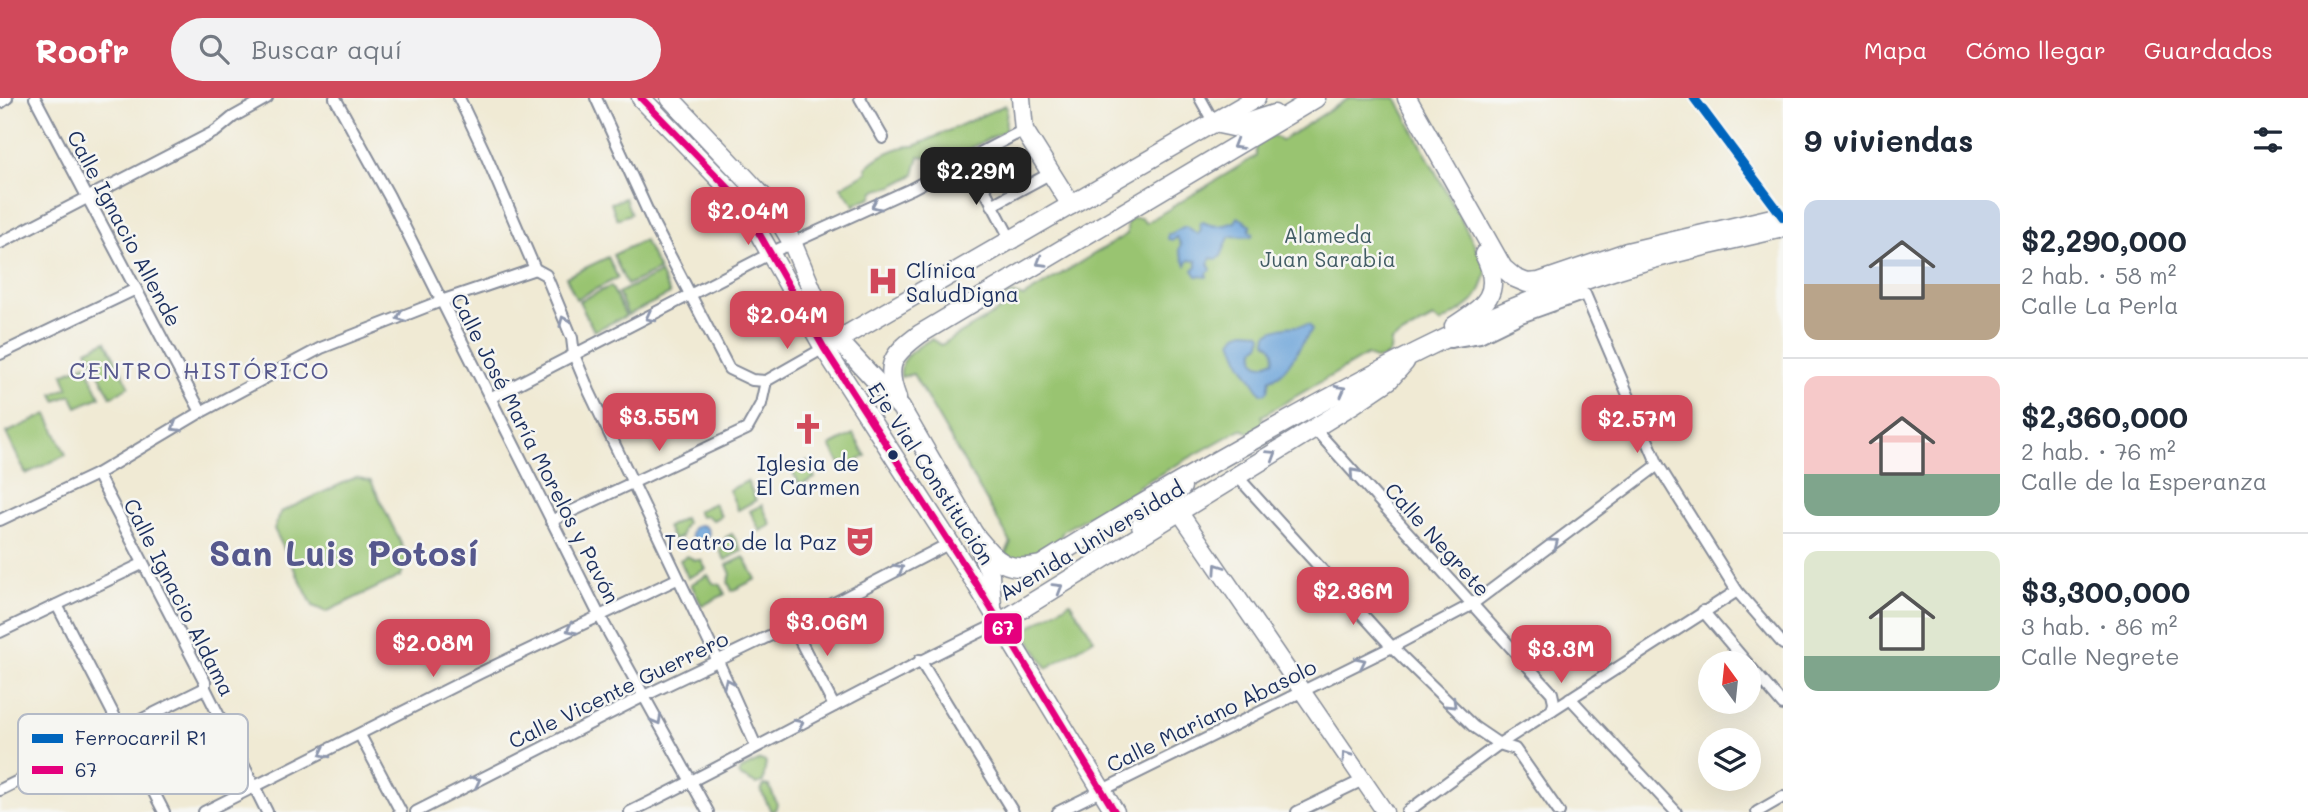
<!DOCTYPE html>
<html lang="es">
<meta charset="utf-8">
<style>
:root{--surface:#fff;--page:#f2f2f3;--text:#1f2937;--muted:#747a83;--line:#e0e1e3;--accent:#d1495b}
body{margin:0;font-family:Mali,sans-serif;background:var(--page);color:var(--text);height:100vh;display:flex;flex-direction:column;font-size:26px;white-space:nowrap}
*{box-sizing:border-box;margin:0}
p{font-size:23px;color:var(--muted)}
.icon{flex:none;width:38px;height:38px;fill:none;stroke:currentColor;stroke-width:2;stroke-linecap:round;stroke-linejoin:round}
.map{position:relative;flex:1;overflow:hidden}
.side{display:flex;flex-direction:column;background:var(--surface);width:525px}
.side>*{flex:none}
.needle{width:46px;rotate:345deg}
.controls{position:absolute;left:1698px;top:553px;display:grid;gap:14px}
.controls a{display:grid;place-items:center;width:63px;height:63px;border-radius:50%;background:var(--surface);box-shadow:0 7px 28px #0002;font-size:35px}
.price{position:absolute;translate:-50% -60px;padding:0 16px;border-radius:14px;background:var(--accent);color:#fff;font-size:23px;line-height:46px;filter:drop-shadow(0 2px 4px #0008)}
.price::after{content:'';position:absolute;left:50%;top:42px;width:21px;height:16px;margin-left:-10px;background:inherit;clip-path:polygon(0 0,100% 0,50% 100%)}
.price.active{background:#222;color:#fff}
ul{padding:0;list-style:none}
li{display:flex;align-items:center;gap:21px;height:175px;padding:0 21px}
li+li{border-top:2px solid var(--line)}
li span{display:grid;place-items:center;flex:none;width:196px;height:140px;border-radius:14px;color:#555}
li>.icon{margin-inline-start:auto}
span .icon{width:84px;height:84px;fill:#fffc;stroke-width:1}
li b{font-size:30px}
h2{display:flex;justify-content:space-between;align-items:center;height:84px;padding:0 21px;font-size:30px}
header{display:flex;align-items:center;gap:42px;box-sizing:border-box;height:98px;padding:0 35px;background:var(--accent);color:#fff}
header strong{font-size:33px}
nav{display:flex;gap:38px;margin-inline-start:auto;font-size:24px}
.search{width:490px;height:63px;background:var(--page);display:flex;align-items:center;gap:18px;box-sizing:border-box;padding:0 24px;border-radius:38px;color:var(--muted);font-size:26px}
main{display:flex;flex:1;min-height:0}
.map>svg:first-child{display:block}
.green{fill:#99c471;stroke:#5a7a68;stroke-width:2}
.water{fill:#6aa3d9;stroke:#42699c;stroke-width:2}
.lines{fill:none;stroke-linecap:round;stroke-linejoin:round}
.street-casing{stroke:#868c99;stroke-width:14}
.secondary-casing{stroke:#868c99;stroke-width:19}
.primary-casing{stroke:#868c99;stroke-width:21}
.street{stroke:#fff;stroke-width:10}
.secondary{stroke:#fff;stroke-width:16}
.primary{stroke:#fff;stroke-width:18}
.bus-1-casing{stroke:#f6f6f2;stroke-width:12}
.bus-1{stroke:#e5007d;stroke-width:7}
.rail-1-casing{stroke:#f6f6f2;stroke-width:14}
.rail-1{stroke:#0065bd;stroke-width:9}
.oneway{stroke:#8d97ae}
.bus-dot{fill:#1b2f5e;stroke:#f6f6f2;stroke-width:2.5}
.labels{text-anchor:middle;dominant-baseline:central;stroke-width:5;stroke-linejoin:round;paint-order:stroke}
.street-label{font-size:21px;fill:#1b2f5e;stroke:#f6f6f2}
.park-label{font-size:21px;fill:#415c64;stroke:#f6f6f2}
.poi-label{font-size:21px;fill:#1b2f5e;stroke:#f6f6f2;text-anchor:start}
.neighbourhood-label{font-size:23px;letter-spacing:2px;fill:#56588d;stroke:#f6f6f2}
.town-label{font-size:35px;font-weight:bold;fill:#56588d;stroke:#f6f6f2}
.key{fill:#f6f6f2;stroke:#b4bac6;stroke-width:2}
.key-label{font-size:19px;fill:#1b2f5e}
.line-badge{stroke:#f6f6f2;stroke-width:2.5}
.badge-label{font-size:19px;text-anchor:middle;font-weight:bold;fill:#fff}
</style>
<header>
<strong>Roofr</strong>
<div class="search"><svg class="icon" aria-label="search" viewBox="0 0 24 24"><circle cx="10" cy="10" r="6"/><path d="M15 15l6 6"/></svg>Buscar aquí</div>
<nav><a>Mapa</a><a>Cómo llegar</a><a>Guardados</a></nav>
</header>
<main>
<div class="map">
<svg width="1783" height="714" viewBox="0 0 1783 714">
<rect width="100%" height="100%" fill="#f6f6f2"/>
<filter id="ink" filterUnits="userSpaceOnUse"><feTurbulence type="fractalNoise" baseFrequency=".0143" numOctaves="2"/><feDisplacementMap in="SourceGraphic" scale="14" xChannelSelector="R" yChannelSelector="G"/><feConvolveMatrix kernelMatrix="1 2 1 2 8 2 1 2 1" color-interpolation-filters="sRGB"/></filter>
<filter id="wash" filterUnits="userSpaceOnUse"><feTurbulence type="fractalNoise" baseFrequency=".00686" numOctaves="4" result="noise"/><feDisplacementMap in="SourceGraphic" scale="28" xChannelSelector="R" yChannelSelector="G"/><feGaussianBlur stdDeviation="1.57" result="paint"/><feColorMatrix in="noise" values="0 0 0 0 0 0 0 0 0 0 0 0 0 0 0 0 0 1.4 0 .05"/><feComposite in="paint" operator="in"/></filter>
<g filter="url(#wash)">
<rect width="100%" height="100%" fill="#f0ead4"/>
<g class="green">
<path d="M1349,0H1396L1487,170C1480,206 1470,206 1441,225L1433,220L1391,243L1390,254C1384,263 1375,263 1367,257L1262,318C1264,329 1259,331 1251,335L1241,331L1137,389L1138,397L1135,402L1124,406L1117,402L1063,433L1056,449L1023,468L1005,456L1011,445L913,276L901,279C898,259 917,249 931,241L941,247L1002,211C1002,198 1012,193 1023,199L1127,136V125L1133,120H1141L1146,125L1256,58V48L1260,41L1274,38L1281,43Z"/>
<path d="M1005,7L1007,10L1005,33L940,65L932,60L919,58L914,77L893,88L874,93L872,99L857,105L855,108L841,89L867,74L866,70C877,58 899,47 915,48Z"/>
<path d="M625,100L631,116L617,121L611,105Z"/>
<path d="M644,142L659,172L627,187L613,157Z"/>
<path d="M608,159L618,180L576,201L566,179Z"/>
<path d="M660,175L670,196L628,217L618,195Z"/>
<path d="M611,188L626,218L594,233L579,203Z"/>
<path d="M106,243L129,288L111,299L87,252Z"/>
<path d="M86,266L100,299L77,309L71,297L56,303L53,296L68,290L63,276Z"/>
<path d="M47,316L66,357L26,376L6,335Z"/>
<path d="M853,336L866,358L843,371L830,348Z"/>
<path d="M807,363L815,380L800,387L791,371Z"/>
<path d="M356,379L371,383L407,458L401,478L326,514L313,508L274,431L281,414Z"/>
<path d="M747,383L756,402L738,412L729,392Z"/>
<path d="M714,405L721,418L713,422L707,418L700,419L697,413Z"/>
<path d="M762,407L771,427L760,433L750,413Z"/>
<path d="M684,420L686,425L682,432L681,439L673,442L667,429Z"/>
<path d="M732,436L742,453L725,462L720,453L726,439Z"/>
<path d="M687,458L695,462H701L706,471L688,480L680,462Z"/>
<path d="M744,459L756,481L732,493L728,484L731,476L727,467Z"/>
<path d="M708,477L713,485L721,487L725,496L702,508L691,486Z"/>
<path d="M1070,504L1094,541L1047,570L1024,533Z"/>
<path d="M760,662L766,664L763,684L756,686L738,677L740,672Z"/>
<path d="M764,687L769,688L777,706L775,712L771,713L761,693Z"/>
</g>
<g class="water">
<path d="M1238,119L1251,127L1249,133L1253,135L1252,138C1244,140 1237,137 1229,139L1221,158L1217,161L1211,160L1208,165L1211,172L1207,175V179L1197,178L1193,172L1197,168V163L1189,162L1186,167L1179,152L1181,147L1177,139L1173,142L1168,141V136C1174,136 1178,130 1186,128L1198,136L1201,131L1200,126L1203,124C1214,130 1224,128 1235,124Z"/>
<path d="M1309,227L1312,232C1299,246 1289,276 1270,281L1268,293L1264,296L1261,295L1241,265L1232,243L1237,236L1244,233L1259,234L1262,237L1261,245L1255,250L1254,261L1258,266L1263,267L1274,262C1276,253 1273,248 1266,244L1267,236C1280,227 1293,229 1309,227Z"/>
<circle cx="700" cy="436" r="9"/>
</g>
</g>
<g filter="url(#ink)">
<g class="lines">
<defs>
<g id="street">
<path d="M35,0L201,314"/>
<path d="M335,0L389,98L599,517L708,714"/>
<path d="M459,0L485,55L535,171L546,177L572,240L574,257L589,293L718,563L756,648"/>
<path d="M596,0L654,127L729,271L752,282L766,283"/>
<path d="M860,0L883,40"/>
<path d="M1200,0L1214,25"/>
<path d="M0,5L7,0"/>
<path d="M969,62L1011,142"/>
<path d="M992,107L1051,75"/>
<path d="M0,145L216,33L233,19L267,0"/>
<path d="M1450,244L1480,239L1521,219L1585,196L1658,367L1737,493L1783,546"/>
<path d="M0,256L136,191"/>
<path d="M490,300L781,150L911,91L1024,32"/>
<path d="M1314,330L1552,595L1554,604L1552,612"/>
<path d="M97,376L205,584V590L267,714"/>
<path d="M1237,378L1392,549L1474,629L1499,646L1515,651L1559,714"/>
<path d="M0,422L97,376L201,314L321,250L441,203L535,171"/>
<path d="M551,423L747,331L761,306L766,283L824,250"/>
<path d="M57,507L164,714"/>
<path d="M1703,513L1747,565"/>
<path d="M792,527L834,608"/>
<path d="M0,534L142,466"/>
<path d="M920,562L1013,714"/>
<path d="M1748,566L1783,607"/>
<path d="M1570,600L1676,714"/>
<path d="M360,637L401,714"/>
<path d="M0,692L205,590"/>
<path d="M204,714L480,575L677,481"/>
<path d="M416,714L644,598L792,527L950,445"/>
<path d="M630,714C754,653 874,584 999,525"/>
<path d="M1058,714L1392,549L1471,507L1658,367"/>
<path d="M1297,714L1363,682"/>
<path d="M1407,714L1499,646L1737,493"/>
<path d="M1757,714L1783,699"/>
</g>
<path id="secondary" d="M1180,415L1385,714"/>
<g id="primary">
<path d="M641,0L734,96L752,123L824,250L975,484L1115,714"/>
<path d="M670,0L768,104L792,144L825,223L838,242L901,310L974,436L990,476L992,509"/>
<path d="M1021,0L1024,32L1071,107"/>
<path d="M1407,0L1503,170L1515,180L1527,185L1539,184L1627,154L1776,119"/>
<path d="M1214,25L1233,29L1274,16"/>
<path d="M1454,228C1485,208 1504,195 1484,156"/>
<path d="M829,247L1256,0"/>
<path d="M897,300C884,266 893,256 920,236L1316,0"/>
<path d="M1141,427L1156,417L1182,389"/>
<path d="M974,436C996,462 1004,475 1041,467C1114,421 1189,378 1264,336C1378,272 1494,210 1619,171C1672,154 1728,143 1783,130"/>
<path d="M999,525L1355,305L1389,282L1405,264"/>
</g>
</defs>
<use href="#street" class="street-casing"/>
<use href="#secondary" class="secondary-casing"/>
<use href="#primary" class="primary-casing"/>
<use href="#street" class="street"/>
<use href="#secondary" class="secondary"/>
<use href="#primary" class="primary"/>
<defs>
<path id="bus-1" d="M641,0L734,96L752,123L824,250L975,484L1115,714"/>
</defs>
<use href="#bus-1" class="bus-1-casing"/>
<use href="#bus-1" class="bus-1"/>
<defs>
<path id="rail-1" d="M1694,0L1783,119"/>
</defs>
<use href="#rail-1" class="rail-1-casing"/>
<use href="#rail-1" class="rail-1"/>
</g>
<defs><path id="oneway-chevron" d="M-2-3.5L2.5 0L-2 3.5" fill="none" stroke-width="1.6" stroke-linecap="round" stroke-linejoin="round" transform="scale(1.75)"/></defs>
<g class="oneway">
<use href="#oneway-chevron" transform="translate(1237 47) rotate(149)"/>
<use href="#oneway-chevron" transform="translate(876 107) rotate(156)"/>
<use href="#oneway-chevron" transform="translate(1041 164) rotate(149)"/>
<use href="#oneway-chevron" transform="translate(401 219) rotate(159)"/>
<use href="#oneway-chevron" transform="translate(650 219) rotate(153)"/>
<use href="#oneway-chevron" transform="translate(564 223) rotate(-114)"/>
<use href="#oneway-chevron" transform="translate(1341 292) rotate(-29)"/>
<use href="#oneway-chevron" transform="translate(176 329) rotate(149)"/>
<use href="#oneway-chevron" transform="translate(1272 357) rotate(-32)"/>
<use href="#oneway-chevron" transform="translate(1354 375) rotate(-132)"/>
<use href="#oneway-chevron" transform="translate(1554 445) rotate(-37)"/>
<use href="#oneway-chevron" transform="translate(1218 470) rotate(-124)"/>
<use href="#oneway-chevron" transform="translate(899 471) rotate(-28)"/>
<use href="#oneway-chevron" transform="translate(1058 490) rotate(-31)"/>
<use href="#oneway-chevron" transform="translate(571 531) rotate(154)"/>
<use href="#oneway-chevron" transform="translate(1361 564) rotate(-26)"/>
<use href="#oneway-chevron" transform="translate(728 585) rotate(-114)"/>
<use href="#oneway-chevron" transform="translate(1452 606) rotate(44)"/>
<use href="#oneway-chevron" transform="translate(657 622) rotate(61)"/>
<use href="#oneway-chevron" transform="translate(799 626) rotate(-27)"/>
<use href="#oneway-chevron" transform="translate(324 655) rotate(153)"/>
<use href="#oneway-chevron" transform="translate(1346 658) rotate(-125)"/>
<use href="#oneway-chevron" transform="translate(476 683) rotate(-27)"/>
</g>
</g>
<defs>
<symbol id="hospital-bare" viewBox="-9 -9 18 18"><path d="M-5-5h3v3.5h4V-5h3V5h-3V1.5h-4V5h-3Z" fill="#d1495b" stroke="#f6f6f2" stroke-width="2.5" paint-order="stroke"/></symbol>
<symbol id="church-bare" viewBox="-9 -9 18 18"><path d="M-1.2-6h2.4v3.5h3.3v2.4h-3.3V6h-2.4V-.1h-3.3v-2.4h3.3Z" fill="#d1495b" stroke="#f6f6f2" stroke-width="2.5" paint-order="stroke"/></symbol>
<symbol id="theatre-bare" viewBox="-9 -9 18 18"><path d="M-5-5.5Q0-4 5-5.5V0Q5 5 0 6Q-5 5-5 0ZM-3.3-2.5H-1v1.5H-3.3ZM1-2.5H3.3v1.5H1ZM-2.8 1Q0 5.5 2.8 1Z" fill="#d1495b" stroke="#f6f6f2" stroke-width="2.5" paint-order="stroke"/></symbol>
</defs>
<g fill-rule="evenodd">
<use href="#hospital-bare" x="861" y="161" width="44" height="44"/>
<use href="#church-bare" x="786" y="309" width="44" height="44"/>
<use href="#theatre-bare" x="838" y="421" width="44" height="44"/>
</g>
<circle class="bus-dot" cx="893" cy="357" r="6"/>
<g class="labels">
<g class="street-label">
<text transform="translate(125 130) rotate(62)">Calle Ignacio Allende</text>
<text transform="translate(536 350) rotate(63)">Calle José María Morelos y Pavón</text>
<text transform="translate(932 375) rotate(57)">Eje Vial Constitución</text>
<text transform="translate(1438 441) rotate(48)">Calle Negrete</text>
<text transform="translate(1091 442) rotate(-31)">Avenida Universidad</text>
<text transform="translate(180 499) rotate(63)">Calle Ignacio Aldama</text>
<text transform="translate(618 591) rotate(-26)">Calle Vicente Guerrero</text>
<text transform="translate(1211 617) rotate(-26)">Calle Mariano Abasolo</text>
</g>
<g class="park-label">
<text x="1328" y="136">Alameda<tspan x="1328" dy="24">Juan Sarabia</tspan></text>
</g>
<g class="poi-label">
<text x="906" y="171">Clínica<tspan x="906" dy="24">SaludDigna</tspan></text>
<text x="808" y="364" text-anchor="middle">Iglesia de<tspan x="808" dy="24">El Carmen</tspan></text>
<text x="837" y="443" text-anchor="end">Teatro de la Paz</text>
</g>
<g class="neighbourhood-label">
<text x="200" y="272">CENTRO HISTÓRICO</text>
</g>
<g class="town-label">
<text x="344" y="454">San Luis Potosí</text>
</g>
</g>
<rect x="18" y="616" width="230" height="80" rx="10" class="key"/>
<rect x="32" y="636" width="31" height="9" fill="#0065bd"/>
<rect x="32" y="668" width="31" height="8" fill="#e5007d"/>
<g class="key-label">
<text x="75" y="647">Ferrocarril R1</text>
<text x="75" y="679">67</text>
</g>
<rect class="line-badge" x="983" y="514" width="40" height="33" rx="7" fill="#e5007d"/>
<g class="badge-label">
<text x="1003" y="537">67</text>
</g>
</svg>
<div class="controls">
<a><svg class="needle" viewBox="-14 -14 28 28"><path d="M0-13l5 13h-10z" fill="#e53935"/><path d="M0 13l5-13h-10z" fill="#747a83"/></svg></a>
<a><svg class="icon" aria-label="layers" viewBox="0 0 24 24"><path d="M12 4l9 5-9 5-9-5zM3 14l9 5 9-5"/></svg></a>
</div>
<b class="price active" style="left:976px;top:109px">$2.29M</b>
<b class="price" style="left:748px;top:149px">$2.04M</b>
<b class="price" style="left:787px;top:253px">$2.04M</b>
<b class="price" style="left:659px;top:355px">$3.55M</b>
<b class="price" style="left:1637px;top:357px">$2.57M</b>
<b class="price" style="left:1353px;top:529px">$2.36M</b>
<b class="price" style="left:827px;top:560px">$3.06M</b>
<b class="price" style="left:433px;top:581px">$2.08M</b>
<b class="price" style="left:1561px;top:587px">$3.3M</b>
</div>
<section class="side">
<h2>9 viviendas<svg class="icon" aria-label="filters" viewBox="0 0 24 24"><path d="M4 7h16M4 17h16"/><circle cx="9" cy="7" r="2"/><circle cx="15" cy="17" r="2"/></svg></h2>
<ul>
<li><span style="background:linear-gradient(#c9d6e8 60%,#b9a48a 0)"><svg class="icon" aria-label="home" viewBox="0 0 24 24"><path d="M3 11l9-7 9 7M6 9v11h12V9"/></svg></span><div><b>$2,290,000</b><p>2 hab. · 58 m²</p><p>Calle La Perla</p></div></li>
<li><span style="background:linear-gradient(#f6c9c9 70%,#7fa58c 0)"><svg class="icon" aria-label="home" viewBox="0 0 24 24"><path d="M3 11l9-7 9 7M6 9v11h12V9"/></svg></span><div><b>$2,360,000</b><p>2 hab. · 76 m²</p><p>Calle de la Esperanza</p></div></li>
<li><span style="background:linear-gradient(#dfe7d0 75%,#7fa58c 0)"><svg class="icon" aria-label="home" viewBox="0 0 24 24"><path d="M3 11l9-7 9 7M6 9v11h12V9"/></svg></span><div><b>$3,300,000</b><p>3 hab. · 86 m²</p><p>Calle Negrete</p></div></li>
</ul>
</section>
</main>
